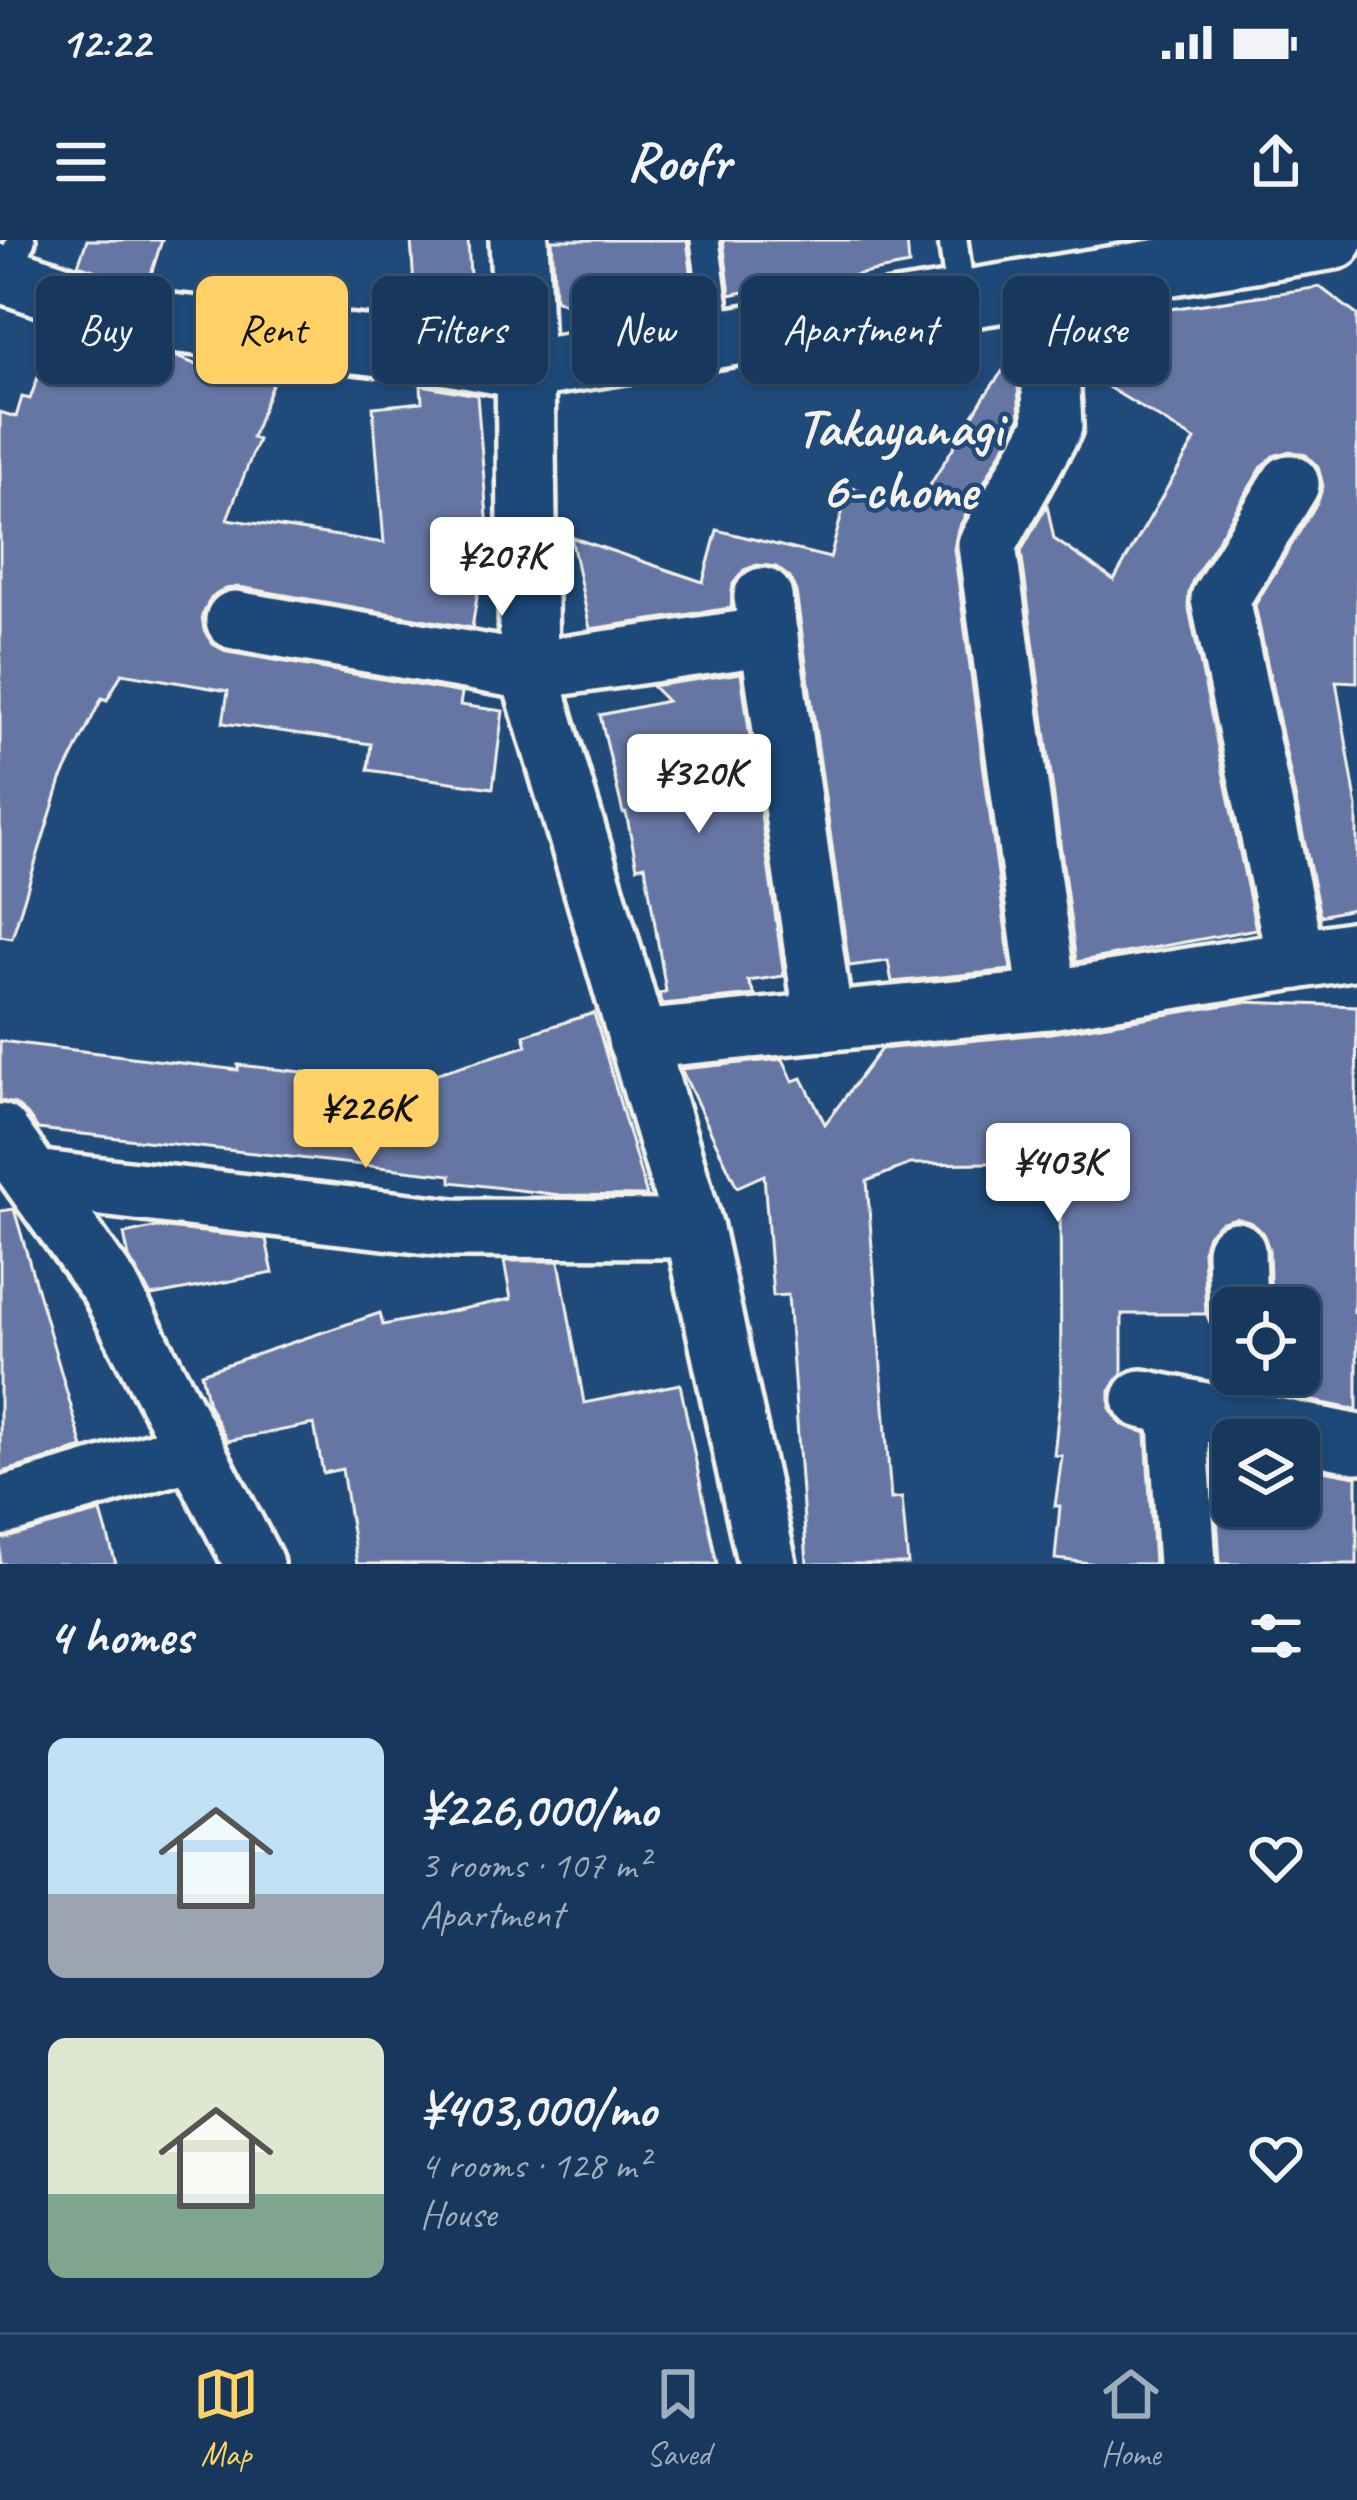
<!DOCTYPE html>
<meta charset="utf-8">
<style>
:root{--surface:#17385c;--page:#244365;--text:#f1f3f6;--muted:#9eacbb;--line:#365272;--accent:#ffd166}
body{margin:0;font-family:Caveat,sans-serif;background:var(--page);color:var(--text);height:100vh;display:flex;flex-direction:column;font-size:45px;white-space:nowrap}
*{box-sizing:border-box;margin:0}
p{font-size:39px;color:var(--muted)}
.icon{flex:none;width:66px;height:66px;fill:none;stroke:currentColor;stroke-width:2;stroke-linecap:round;stroke-linejoin:round}
.map{position:relative;height:1324px;overflow:hidden}
.panel{display:flex;flex-direction:column;background:var(--surface);flex:1}
.panel>*{flex:none}
.top-card{position:absolute;left:36px;top:36px;width:1287px;height:108px;display:flex;gap:24px}
.tools{position:absolute;left:1212px;top:1047px;display:grid;gap:24px}
.tools a{display:grid;place-items:center;width:108px;height:108px;border-radius:18px;background:var(--surface);box-shadow:0 3px 9px #0004,0 0 0 3px var(--line);font-size:60px}
.price{position:absolute;translate:-50% -102px;padding:0 27px;border-radius:12px;background:#fff;color:#222;font-size:39px;line-height:78px;filter:drop-shadow(0 3px 6px #0008)}
.price::after{content:'';position:absolute;left:50%;top:72px;width:36px;height:27px;margin-left:-18px;background:inherit;clip-path:polygon(0 0,100% 0,50% 100%)}
.price.current{background:var(--accent);color:#111}
ul{padding:0;list-style:none}
li{display:flex;align-items:center;gap:36px;height:300px;padding:0 48px}
li span{display:grid;place-items:center;flex:none;width:336px;height:240px;border-radius:18px;color:#555}
li>.icon{margin-inline-start:auto}
span .icon{width:144px;height:144px;fill:#fffc;stroke-width:1}
li b{font-size:51px}
h2{display:flex;justify-content:space-between;align-items:center;height:144px;padding:0 48px;font-size:51px}
.chip{padding:0 42px;border-radius:18px;background:var(--surface);box-shadow:0 3px 9px #0004,0 0 0 3px var(--line);font-size:42px;line-height:108px}
.chip.current{background:var(--accent);color:#111}
.status{display:flex;justify-content:space-between;align-items:center;height:84px;padding:0 60px;background:var(--surface);direction:ltr}
.status svg{height:33px;fill:currentColor}
header{display:flex;justify-content:space-between;align-items:center;height:156px;padding:0 48px;background:var(--surface);font-size:54px;font-weight:800}
.menu{display:flex;justify-content:space-around;align-items:center;height:168px;border-top:3px solid var(--line);background:var(--surface);font-size:33px;color:var(--muted)}
.menu a{display:grid;justify-items:center;gap:6px}
.menu .current{color:var(--accent)}
.map>svg:first-child{display:block}
.building{fill:#6676a4;stroke:#f4f1e8;stroke-width:3}
.lines{fill:none;stroke-linecap:round;stroke-linejoin:round}
.lane-casing{stroke:#f4f1e8;stroke-width:36}
.street-casing{stroke:#f4f1e8;stroke-width:66}
.lane{stroke:#1f4a7a;stroke-width:27}
.street{stroke:#1f4a7a;stroke-width:57}
.labels{text-anchor:middle;dominant-baseline:central;stroke-width:9;stroke-linejoin:round;paint-order:stroke}
.neighbourhood-label{font-size:54px;font-weight:bold;fill:#f4f1e8;stroke:#1f4a7a}
</style>
<div class="status"><b>12:22</b><svg viewBox="0 0 49 12"><path d="M0 12V9h3v3zM5 12V6h3v6zM10 12V3h3v9zM15 12V0h3v12zM26 1h20v11H26zM47 4h2v5h-2z"/></svg></div>
<header><svg class="icon" aria-label="menu" viewBox="0 0 24 24"><path d="M4 6h16M4 12h16M4 18h16"/></svg>Roofr<svg class="icon" aria-label="share" viewBox="0 0 24 24"><path d="M12 15V3M7 8l5-5 5 5M5 13v7h14v-7"/></svg></header>
<div class="map">
<svg width="1357" height="1324" viewBox="0 0 1357 1324">
<rect width="100%" height="100%" fill="#1f4a7a"/>
<filter id="ink" filterUnits="userSpaceOnUse"><feTurbulence type="fractalNoise" baseFrequency=".00833" numOctaves="2"/><feDisplacementMap in="SourceGraphic" scale="24" xChannelSelector="R" yChannelSelector="G"/><feConvolveMatrix kernelMatrix="1 2 1 2 8 2 1 2 1" color-interpolation-filters="sRGB"/></filter>
<g filter="url(#ink)">
<g class="building">
<path d="M87,0H162L147,47L78,25Z"/>
<path d="M411,0H468L473,87L416,78Z"/>
<path d="M552,0H687L695,61L592,78L555,59Z"/>
<path d="M723,0H907L909,25L745,56L744,52L730,55Z"/>
<path d="M1320,47L1357,75V442L1336,441L1357,567V668L1320,676L1255,365L1318,261L1323,246L1318,227L1306,215L1290,211L1273,216L1262,227L1192,342L1188,364L1256,689L1076,722L1021,311L1047,265L1054,299L1114,340L1195,200L1083,132L1082,113L1102,79Z"/>
<path d="M56,87L126,110L177,117L218,133L222,122L274,139L252,198L258,200L227,279L384,303L373,167L422,162L421,145L477,155L488,289L472,388L239,347L225,349L211,358L202,376L204,390L213,404L228,412L462,453L460,465L503,471L493,548L368,530L371,504L223,483L228,451L122,433L107,460L102,458L61,540L12,698L0,696V172L16,177L22,157L30,159Z"/>
<path d="M1016,112L1020,178L958,289L954,309L1011,730L892,742L888,721L849,726L796,352L790,338L776,327L757,325L744,330L733,344L731,368L590,389L571,297L703,342L717,290L830,318L849,247L918,265L984,157Z"/>
<path d="M741,433L784,736L748,741L755,755L662,764L659,754L666,751L645,625L637,627L626,573H623L600,475L667,461L652,446Z"/>
<path d="M1244,762L1357,766L1354,1072H1357V1170L1269,1152V1134H1299V1068H1271L1269,1010L1263,993L1252,983L1236,978L1220,983L1208,995L1203,1011L1206,1074H1122V1134L1110,1151V1168L1121,1184L1146,1193L1154,1324H1098L1055,1319L1060,1266H1055L1062,1216L1054,1215L1061,1149L1060,922L910,924L867,941L891,1259L902,1258L908,1324H807L788,1055L773,1056L764,935L737,947L681,829L783,819L793,841L802,838L825,884L881,809L1051,793Z"/>
<path d="M594,773L647,956L560,955L451,942V935L38,889L27,874L15,864L0,861V801L238,830V825L330,835L395,846L527,806L524,795Z"/>
<path d="M14,969L83,1208L0,1233V971Z"/>
<path d="M158,987L266,999L273,1033L151,1056L129,1018L124,994Z"/>
<path d="M504,1021H559L584,1163L680,1144L717,1324H357L342,1229L323,1233L314,1184L227,1201L208,1164L201,1133L380,1073L383,1085L511,1059Z"/>
<path d="M1213,1208L1233,1212V1266H1299V1226L1357,1236V1324H1220Z"/>
<path d="M101,1272L116,1324H0V1299Z"/>
</g>
<g class="lines">
<defs>
<g id="lane">
<path d="M705,0L718,98"/>
<path d="M953,0L961,59"/>
<path d="M8,35L21,0"/>
</g>
<g id="street">
<path d="M519,0L525,130L529,431L694,989L767,1324"/>
<path d="M0,33L136,79L432,113L525,130L1334,0"/>
<path d="M1045,46L1053,186L987,305L1048,760"/>
<path d="M1290,244L1220,359L1296,720"/>
<path d="M763,357L824,782"/>
<path d="M235,380L529,431L769,396"/>
<path d="M637,800L1048,760L1357,710"/>
<path d="M0,893L110,1048L254,1324"/>
<path d="M33,939L453,988L694,989"/>
<path d="M1236,1011L1238,1068"/>
<path d="M1142,1159L1357,1204"/>
<path d="M1177,1166L1187,1324"/>
<path d="M0,1267L194,1210"/>
</g>
</defs>
<use href="#lane" class="lane-casing"/>
<use href="#street" class="street-casing"/>
<use href="#lane" class="lane"/>
<use href="#street" class="street"/>
</g>
</g>
<g class="labels">
<g class="neighbourhood-label">
<text x="899" y="188">Takayanagi<tspan x="899" dy="62">6-chome</tspan></text>
</g>
</g>
</svg>
<div class="tools">
<a><svg class="icon" aria-label="locate" viewBox="0 0 24 24"><circle cx="12" cy="12" r="6"/><path d="M12 2v4M12 18v4M2 12h4M18 12h4"/></svg></a>
<a><svg class="icon" aria-label="layers" viewBox="0 0 24 24"><path d="M12 4l9 5-9 5-9-5zM3 14l9 5 9-5"/></svg></a>
</div>
<b class="price" style="left:502px;top:379px">¥207K</b>
<b class="price" style="left:699px;top:596px">¥320K</b>
<b class="price current" style="left:366px;top:931px">¥226K</b>
<b class="price" style="left:1058px;top:985px">¥403K</b>
<div class="top-card">
<a class="chip">Buy</a>
<a class="chip current">Rent</a>
<a class="chip">Filters</a>
<a class="chip">New</a>
<a class="chip">Apartment</a>
<a class="chip">House</a>
</div>
</div>
<section class="panel">
<h2>4 homes<svg class="icon" aria-label="filters" viewBox="0 0 24 24"><path d="M4 7h16M4 17h16"/><circle cx="9" cy="7" r="2"/><circle cx="15" cy="17" r="2"/></svg></h2>
<ul>
<li><span style="background:linear-gradient(#bfe0f5 65%,#9aa5b1 0)"><svg class="icon" aria-label="home" viewBox="0 0 24 24"><path d="M3 11l9-7 9 7M6 9v11h12V9"/></svg></span><div><b>¥226,000/mo</b><p>3 rooms · 107 m²</p><p>Apartment</p></div><svg class="icon" aria-label="heart" viewBox="0 0 24 24"><path d="M12 20l-8-8c-3-5 5-10 8-4 3-6 11-1 8 4z"/></svg></li>
<li><span style="background:linear-gradient(#dfe7d0 65%,#7fa58c 0)"><svg class="icon" aria-label="home" viewBox="0 0 24 24"><path d="M3 11l9-7 9 7M6 9v11h12V9"/></svg></span><div><b>¥403,000/mo</b><p>4 rooms · 128 m²</p><p>House</p></div><svg class="icon" aria-label="heart" viewBox="0 0 24 24"><path d="M12 20l-8-8c-3-5 5-10 8-4 3-6 11-1 8 4z"/></svg></li>
</ul>
</section>
<nav class="menu">
<a class="current"><svg class="icon" aria-label="map" viewBox="0 0 24 24"><path d="M3 6l6-2 6 2 6-2v14l-6 2-6-2-6 2zM9 4v14M15 6v14"/></svg>Map</a>
<a><svg class="icon" aria-label="saved" viewBox="0 0 24 24"><path d="M7 4h10v16l-5-4-5 4z"/></svg>Saved</a>
<a><svg class="icon" aria-label="home" viewBox="0 0 24 24"><path d="M3 11l9-7 9 7M6 9v11h12V9"/></svg>Home</a>
</nav>
